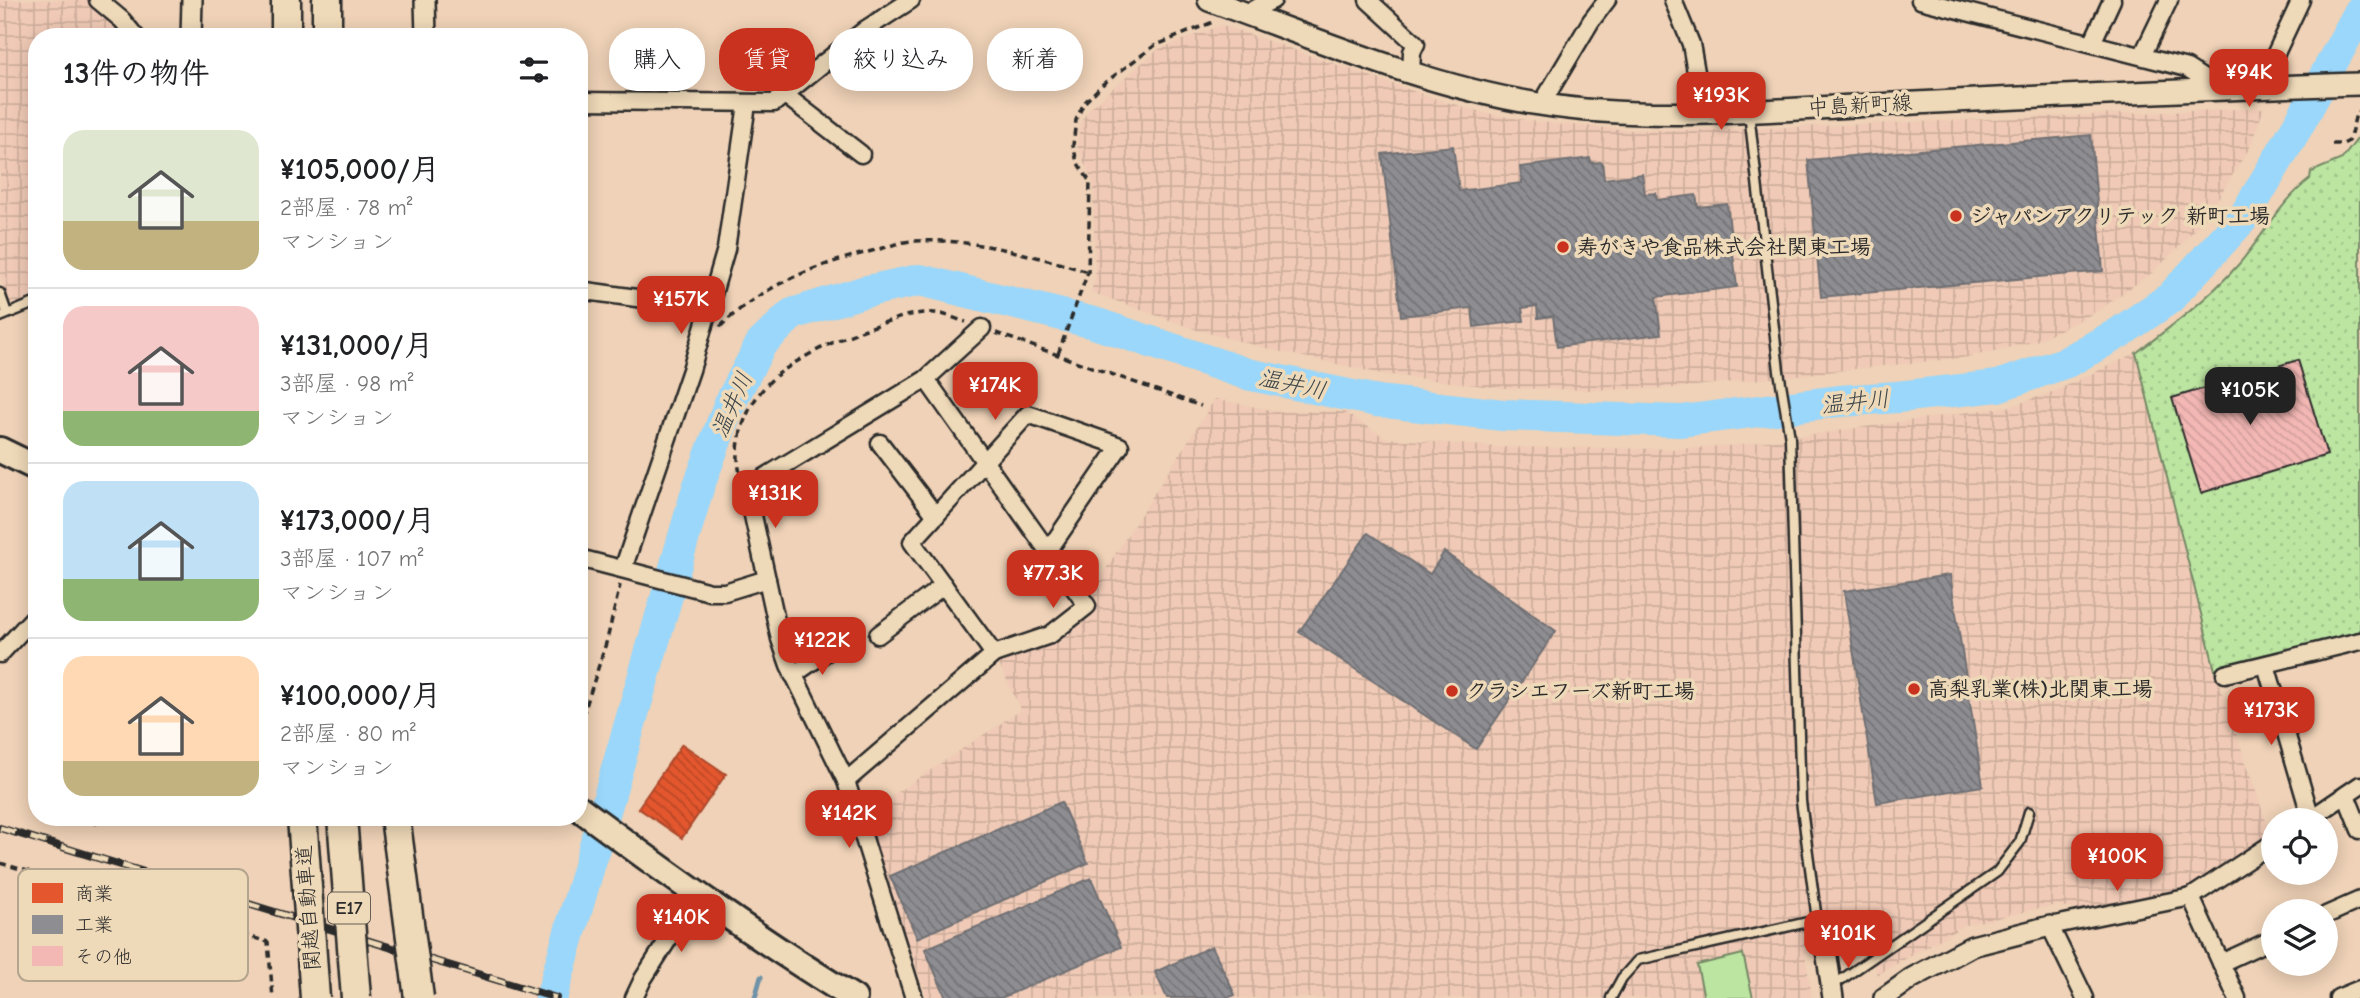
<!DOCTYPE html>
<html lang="ja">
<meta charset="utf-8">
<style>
:root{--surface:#fff;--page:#f6f6f6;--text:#202124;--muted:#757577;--line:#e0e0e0;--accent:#c8321e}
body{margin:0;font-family:"Comic Neue","Klee One",sans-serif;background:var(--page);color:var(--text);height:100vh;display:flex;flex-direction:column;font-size:26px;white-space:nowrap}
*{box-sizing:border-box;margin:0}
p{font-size:23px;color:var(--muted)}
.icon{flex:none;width:38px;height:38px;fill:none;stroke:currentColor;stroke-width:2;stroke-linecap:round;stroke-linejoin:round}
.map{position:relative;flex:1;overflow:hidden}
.side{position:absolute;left:28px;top:28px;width:560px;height:798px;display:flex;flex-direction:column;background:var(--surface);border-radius:28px;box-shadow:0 4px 18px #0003}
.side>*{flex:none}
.top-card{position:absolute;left:609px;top:28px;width:665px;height:63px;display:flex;gap:14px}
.fabs{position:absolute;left:2261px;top:808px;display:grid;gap:14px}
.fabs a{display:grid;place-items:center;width:77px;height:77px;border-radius:50%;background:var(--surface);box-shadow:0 4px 18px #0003;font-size:35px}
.price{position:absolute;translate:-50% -60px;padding:0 16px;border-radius:14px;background:var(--accent);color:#fff;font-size:23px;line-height:46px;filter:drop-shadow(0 2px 4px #0008)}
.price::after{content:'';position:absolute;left:50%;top:42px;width:21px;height:16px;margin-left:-10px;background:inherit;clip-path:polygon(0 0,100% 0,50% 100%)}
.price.active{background:#222;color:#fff}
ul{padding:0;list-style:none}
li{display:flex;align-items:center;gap:21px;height:175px;padding:0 35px}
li+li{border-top:2px solid var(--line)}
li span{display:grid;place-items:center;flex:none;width:196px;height:140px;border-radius:21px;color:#555}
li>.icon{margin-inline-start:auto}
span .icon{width:84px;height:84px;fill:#fffc;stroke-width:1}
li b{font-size:30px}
h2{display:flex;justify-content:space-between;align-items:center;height:84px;padding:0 35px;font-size:30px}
.tag{padding:0 24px;border-radius:28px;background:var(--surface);box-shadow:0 4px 18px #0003;font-size:24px;line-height:63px}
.tag.active{background:var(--accent);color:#fff}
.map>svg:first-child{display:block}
.industrial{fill:url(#industrial-grid)}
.grass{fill:#bce5a1;stroke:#748866;stroke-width:2}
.park{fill:url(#park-dots);stroke:#748866;stroke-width:2}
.shops{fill:url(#shops-back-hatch);stroke:#ac4a2d;stroke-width:2}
.industry{fill:url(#industry-back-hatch);stroke:#707073;stroke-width:2}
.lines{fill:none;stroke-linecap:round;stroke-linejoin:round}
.stream{stroke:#6e92a8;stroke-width:5}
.river{stroke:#9ad7fb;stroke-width:32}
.building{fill:url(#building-back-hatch);stroke:#2b2b2b;stroke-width:2}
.service-casing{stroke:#2b2b2b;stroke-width:13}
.minor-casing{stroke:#2b2b2b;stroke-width:21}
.tertiary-casing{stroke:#2b2b2b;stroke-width:24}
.secondary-casing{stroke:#2b2b2b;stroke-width:26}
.trunk-casing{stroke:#2b2b2b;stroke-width:30}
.motorway-casing{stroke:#2b2b2b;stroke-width:33}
.path{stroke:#2b2b2b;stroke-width:3.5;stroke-dasharray:7 5;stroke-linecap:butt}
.service{stroke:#eed9b8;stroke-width:8}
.minor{stroke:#eed9b8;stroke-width:16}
.tertiary{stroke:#eed9b8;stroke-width:19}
.secondary{stroke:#eed9b8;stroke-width:21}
.trunk{stroke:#eed9b8;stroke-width:24}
.motorway{stroke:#eed9b8;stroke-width:28}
.rail-casing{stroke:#2b2b2b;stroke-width:8}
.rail{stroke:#eed9b8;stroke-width:5;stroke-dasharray:16;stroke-linecap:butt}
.motorway-bridge-casing{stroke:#2b2b2b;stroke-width:33;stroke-linecap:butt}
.motorway-bridge{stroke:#eed9b8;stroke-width:28}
.poi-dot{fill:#c8321e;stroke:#eed9b8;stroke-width:2.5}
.labels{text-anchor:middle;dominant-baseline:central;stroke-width:7;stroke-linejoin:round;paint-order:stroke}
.shield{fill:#eed9b8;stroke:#665f55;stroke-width:2}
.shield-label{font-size:19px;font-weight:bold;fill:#2b2b2b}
.street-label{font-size:21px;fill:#2b2b2b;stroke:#eed9b8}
.poi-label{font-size:21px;font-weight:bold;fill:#2b2b2b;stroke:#eed9b8;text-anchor:start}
.water-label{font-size:23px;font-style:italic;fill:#3c454a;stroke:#eed9b8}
.key{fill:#eed9b8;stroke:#b4a58e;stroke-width:2}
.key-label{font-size:19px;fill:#2b2b2b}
</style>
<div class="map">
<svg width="2360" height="998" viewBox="0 0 2360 998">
<defs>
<pattern id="industrial-grid" width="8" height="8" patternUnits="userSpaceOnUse" patternTransform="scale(1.75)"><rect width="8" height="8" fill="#f0cab6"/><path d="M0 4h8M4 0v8" fill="none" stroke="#ceae9d"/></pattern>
<pattern id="park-dots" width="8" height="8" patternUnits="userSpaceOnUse" patternTransform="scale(1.75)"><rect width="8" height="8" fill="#bce5a1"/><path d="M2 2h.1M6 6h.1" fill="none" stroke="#a2c58b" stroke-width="1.8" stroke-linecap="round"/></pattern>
<pattern id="shops-back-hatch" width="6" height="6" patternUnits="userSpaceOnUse" patternTransform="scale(1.75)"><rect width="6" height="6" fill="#e4572e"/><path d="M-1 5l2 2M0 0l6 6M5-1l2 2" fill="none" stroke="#b94827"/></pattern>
<pattern id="industry-back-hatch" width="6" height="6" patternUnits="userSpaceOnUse" patternTransform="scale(1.75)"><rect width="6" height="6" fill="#8d8d92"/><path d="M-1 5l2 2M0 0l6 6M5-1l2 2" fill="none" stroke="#737377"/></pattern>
<pattern id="building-back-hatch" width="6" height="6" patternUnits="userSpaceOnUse" patternTransform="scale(1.75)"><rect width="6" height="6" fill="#f3b7b4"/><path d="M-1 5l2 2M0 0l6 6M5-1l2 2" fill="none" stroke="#d09e9b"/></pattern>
</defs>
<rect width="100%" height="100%" fill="#efd2b7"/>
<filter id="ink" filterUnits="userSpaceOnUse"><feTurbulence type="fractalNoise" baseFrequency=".0143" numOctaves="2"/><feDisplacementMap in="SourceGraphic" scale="14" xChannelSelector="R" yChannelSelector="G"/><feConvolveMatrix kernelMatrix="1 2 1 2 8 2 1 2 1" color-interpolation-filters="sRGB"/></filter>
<g filter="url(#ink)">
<g class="industrial">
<path d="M0,0H89L128,37H37V297L21,303H10L0,277Z"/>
<path d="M1222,25L1439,100L1485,113L1537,122L1632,130H1723L2264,108L2250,147L2210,211L2183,243L2153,272L2096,312L2036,341L1969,357L1676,388L1594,390L1501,388L1382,374L1277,351L1197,330L1091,292L1095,277L1093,183L1077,146L1080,123L1091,107L1157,50Z"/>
<path d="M2136,353L2216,674L2270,833L2187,887L2089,913L2056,905L1965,925L1877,975L1868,943L1805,953L1812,998H927L863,815L1021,710L998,662L1064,636L1098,608L1089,595L1215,399L1276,411L1344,412L1386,438L1495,447L1678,449L1738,445L2012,406L2055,391Z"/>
</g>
<path class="grass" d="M1743,954L1753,998H1704L1697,965Z"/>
<path class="park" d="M2360,135V636L2216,674L2136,353C2172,326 2208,299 2238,265C2263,237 2280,202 2310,179L2311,172L2342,159Z"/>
<path class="shops" d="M682,744L726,774L682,838L638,808Z"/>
<g class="industry">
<path d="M2091,135L2103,271L1821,297L1808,160Z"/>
<path d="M1453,146L1459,191L1522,183L1520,167L1590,158L1592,163L1602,162L1604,179L1642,174L1645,194L1656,193L1657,200L1696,195L1698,207L1727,204L1737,287L1656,297L1661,334L1557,347L1553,316L1538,318L1537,306L1522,308L1524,321L1474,327L1472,308L1401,316L1382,154Z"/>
<path d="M1368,533L1430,574L1444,552L1556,631L1476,749L1299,632Z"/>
<path d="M1950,575L1983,786L1877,803L1844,591Z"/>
<path d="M1061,802L1088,863L917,938L890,876Z"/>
<path d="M1091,878L1121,947L1001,998H946L925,949Z"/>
<path d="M1212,946L1235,995L1227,998H1167L1155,972Z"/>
</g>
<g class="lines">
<path class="stream" d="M755,998L761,977"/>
<path class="river" d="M551,998L698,488L729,405L761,344L792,314L863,292L920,280L1094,323L1247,374L1377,401L1503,415L1681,421L1839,401L1897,397L1998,386L2067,362L2119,333L2170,298L2244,217L2300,122L2360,11"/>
</g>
<g class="building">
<path d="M2298,360L2327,455L2201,493L2172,398Z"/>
<path d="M91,817H105L96,824Z"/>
</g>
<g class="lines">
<defs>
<g id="service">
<path d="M1749,113L1779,371L1790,438L1801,801L1817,920L1825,949"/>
<path d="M0,293L7,313"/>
<path d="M0,317L37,302"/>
<path d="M1832,986L1997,872L2020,842L2029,812"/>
<path d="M1611,998L1622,978L1638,960L1817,920"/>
</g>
<g id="minor">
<path d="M98,0L122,20L136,37"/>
<path d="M1368,0L1416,44L1412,52L1411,73"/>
<path d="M1673,0L1691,44L1703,111"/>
<path d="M1920,0L2187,68L2218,88"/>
<path d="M1246,13L1273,0"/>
<path d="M2092,43L2112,0"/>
<path d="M2142,56L2169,0"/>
<path d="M2267,88L2269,68L2301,0"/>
<path d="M785,95L861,154"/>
<path d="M579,101L774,103L866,29L911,0"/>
<path d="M1541,105L1591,21L1607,0"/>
<path d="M579,290L708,308"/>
<path d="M880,443L936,516"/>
<path d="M579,558L710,592H725L767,579"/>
<path d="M623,569L691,370L726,249L747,104"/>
<path d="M878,635L944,585"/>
<path d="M0,654L37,614"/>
<path d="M994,654L912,542L1028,414L1120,446L1048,551"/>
<path d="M2266,665L2311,818"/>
<path d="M2225,674L2360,641"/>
<path d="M793,675L831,649"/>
<path d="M846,781L994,654L1050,635L1087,606L926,379"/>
<path d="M2346,795L2360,830"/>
<path d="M2307,821L2360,785"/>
<path d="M2191,897L2237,998"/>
<path d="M2326,915L2360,900"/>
<path d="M2221,963L2273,939"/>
<path d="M634,998L643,979L697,894"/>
<path d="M914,998L846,781L789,665L780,639L747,488L926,379L982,328"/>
<path d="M2085,998L2050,926L2191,897L2273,843"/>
<path d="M2338,998L2360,989"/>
</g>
<g id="tertiary">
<path d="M425,0L426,37"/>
<path d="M191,37L192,0"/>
<path d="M1826,950L1833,998"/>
<path d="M1884,998L1912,978L1972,946L2050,926"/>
</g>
<path id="secondary" d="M1209,0C1317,39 1425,86 1539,104C1649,122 1763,110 1873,105C2035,97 2198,89 2360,84"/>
<g id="trunk">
<path d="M0,450L37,468"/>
<path d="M579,808C669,875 759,940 854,998"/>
</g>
<g id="motorway">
<path d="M286,37V0"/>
<path d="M327,37V0"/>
</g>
</defs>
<use href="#service" class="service-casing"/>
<use href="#minor" class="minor-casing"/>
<use href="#tertiary" class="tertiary-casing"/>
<use href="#secondary" class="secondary-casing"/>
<use href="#trunk" class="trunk-casing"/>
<use href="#motorway" class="motorway-casing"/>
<g class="path">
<path d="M2332,144H2343L2349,141L2356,114L2360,111"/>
<path d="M720,327C762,285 816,265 872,251C886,248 900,241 914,241C973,238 1033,255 1088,272"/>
<path d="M996,333L1201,406"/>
<path d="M1058,354L1088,272L1090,182L1077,162L1073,145L1076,120L1084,103L1103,84L1154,46L1213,22"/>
<path d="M740,473C731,436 752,391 784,370C808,353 839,339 866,329C887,322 912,311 935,313C945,314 956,319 966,322"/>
<path d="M579,728L607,640L620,585"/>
<path d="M0,863L268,942L273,998"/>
</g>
<use href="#service" class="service"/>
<use href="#minor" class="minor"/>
<use href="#tertiary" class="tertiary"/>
<use href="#secondary" class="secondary"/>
<use href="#trunk" class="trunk"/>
<use href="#motorway" class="motorway"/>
<defs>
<path id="rail" d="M0,828L556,998"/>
</defs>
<use href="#rail" class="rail-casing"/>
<use href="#rail" class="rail"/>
<defs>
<g id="motorway-bridge">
<path d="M302,817L315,998"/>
<path d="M342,817L356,998"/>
<path d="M395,817L419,998"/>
</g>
</defs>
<use href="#motorway-bridge" class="motorway-bridge-casing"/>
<use href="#motorway-bridge" class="motorway-bridge"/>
</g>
</g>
<g class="poi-dot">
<circle cx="1956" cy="216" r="7"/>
<circle cx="1563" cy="247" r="7"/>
<circle cx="1914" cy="689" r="7"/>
<circle cx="1452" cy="691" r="7"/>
</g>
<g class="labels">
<rect class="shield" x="328" y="892.5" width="42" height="31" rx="5"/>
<g class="shield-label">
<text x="349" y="908">E17</text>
</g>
<g class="street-label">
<text transform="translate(1860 105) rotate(-3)">中島新町線</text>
<text transform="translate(308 908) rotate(-94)">関越自動車道</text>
</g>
<g class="poi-label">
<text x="1970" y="216">ジャパンアクリテック 新町工場</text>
<text x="1577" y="247">寿がきや食品株式会社関東工場</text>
<text x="1928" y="689">高梨乳業(株)北関東工場</text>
<text x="1466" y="691">クラシエフーズ新町工場</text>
</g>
<g class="water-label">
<text transform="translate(1292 384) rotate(12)">温井川</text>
<text transform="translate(1855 402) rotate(-6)">温井川</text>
<text transform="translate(732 405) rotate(-66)">温井川</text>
</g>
</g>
<rect x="18" y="869" width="230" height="112" rx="10" class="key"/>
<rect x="32" y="883" width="31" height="20" fill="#e4572e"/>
<rect x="32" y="915" width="31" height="19" fill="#8d8d92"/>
<rect x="32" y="946" width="31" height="20" fill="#f3b7b4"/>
<g class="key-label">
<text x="75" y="900">商業</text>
<text x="75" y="931">工業</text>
<text x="75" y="963">その他</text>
</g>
</svg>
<div class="fabs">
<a><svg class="icon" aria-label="locate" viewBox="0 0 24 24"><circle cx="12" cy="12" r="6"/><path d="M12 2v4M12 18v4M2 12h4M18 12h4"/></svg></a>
<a><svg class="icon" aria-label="layers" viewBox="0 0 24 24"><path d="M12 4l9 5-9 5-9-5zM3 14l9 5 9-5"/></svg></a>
</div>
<b class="price" style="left:2249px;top:109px">¥94K</b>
<b class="price" style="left:1721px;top:132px">¥193K</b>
<b class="price" style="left:681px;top:336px">¥157K</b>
<b class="price" style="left:995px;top:422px">¥174K</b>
<b class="price active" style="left:2250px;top:427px">¥105K</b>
<b class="price" style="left:775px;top:530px">¥131K</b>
<b class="price" style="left:1053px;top:610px">¥77.3K</b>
<b class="price" style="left:822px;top:677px">¥122K</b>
<b class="price" style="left:2271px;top:747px">¥173K</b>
<b class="price" style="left:849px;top:850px">¥142K</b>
<b class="price" style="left:2117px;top:893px">¥100K</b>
<b class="price" style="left:681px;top:954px">¥140K</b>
<b class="price" style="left:1848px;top:970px">¥101K</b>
<div class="top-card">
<a class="tag">購入</a>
<a class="tag active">賃貸</a>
<a class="tag">絞り込み</a>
<a class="tag">新着</a>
</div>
<section class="side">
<h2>13件の物件<svg class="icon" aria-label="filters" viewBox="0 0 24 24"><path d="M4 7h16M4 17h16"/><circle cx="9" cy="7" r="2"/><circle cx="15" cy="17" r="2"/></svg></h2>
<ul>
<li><span style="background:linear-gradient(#dfe7d0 65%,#c2b280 0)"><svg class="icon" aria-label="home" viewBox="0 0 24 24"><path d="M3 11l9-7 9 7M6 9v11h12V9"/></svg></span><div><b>¥105,000/月</b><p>2部屋 · 78 m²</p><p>マンション</p></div></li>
<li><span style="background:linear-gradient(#f6c9c9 75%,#8fb573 0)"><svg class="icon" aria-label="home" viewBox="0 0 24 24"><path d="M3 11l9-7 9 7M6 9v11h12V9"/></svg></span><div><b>¥131,000/月</b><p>3部屋 · 98 m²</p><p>マンション</p></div></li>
<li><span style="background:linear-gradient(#bfe0f5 70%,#8fb573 0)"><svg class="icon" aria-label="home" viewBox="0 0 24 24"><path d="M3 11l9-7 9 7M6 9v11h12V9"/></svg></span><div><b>¥173,000/月</b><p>3部屋 · 107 m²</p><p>マンション</p></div></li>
<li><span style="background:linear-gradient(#ffd9b3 75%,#c2b280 0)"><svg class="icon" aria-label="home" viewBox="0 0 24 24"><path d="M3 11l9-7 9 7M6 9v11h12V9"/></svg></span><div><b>¥100,000/月</b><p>2部屋 · 80 m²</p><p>マンション</p></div></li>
</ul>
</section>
</div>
